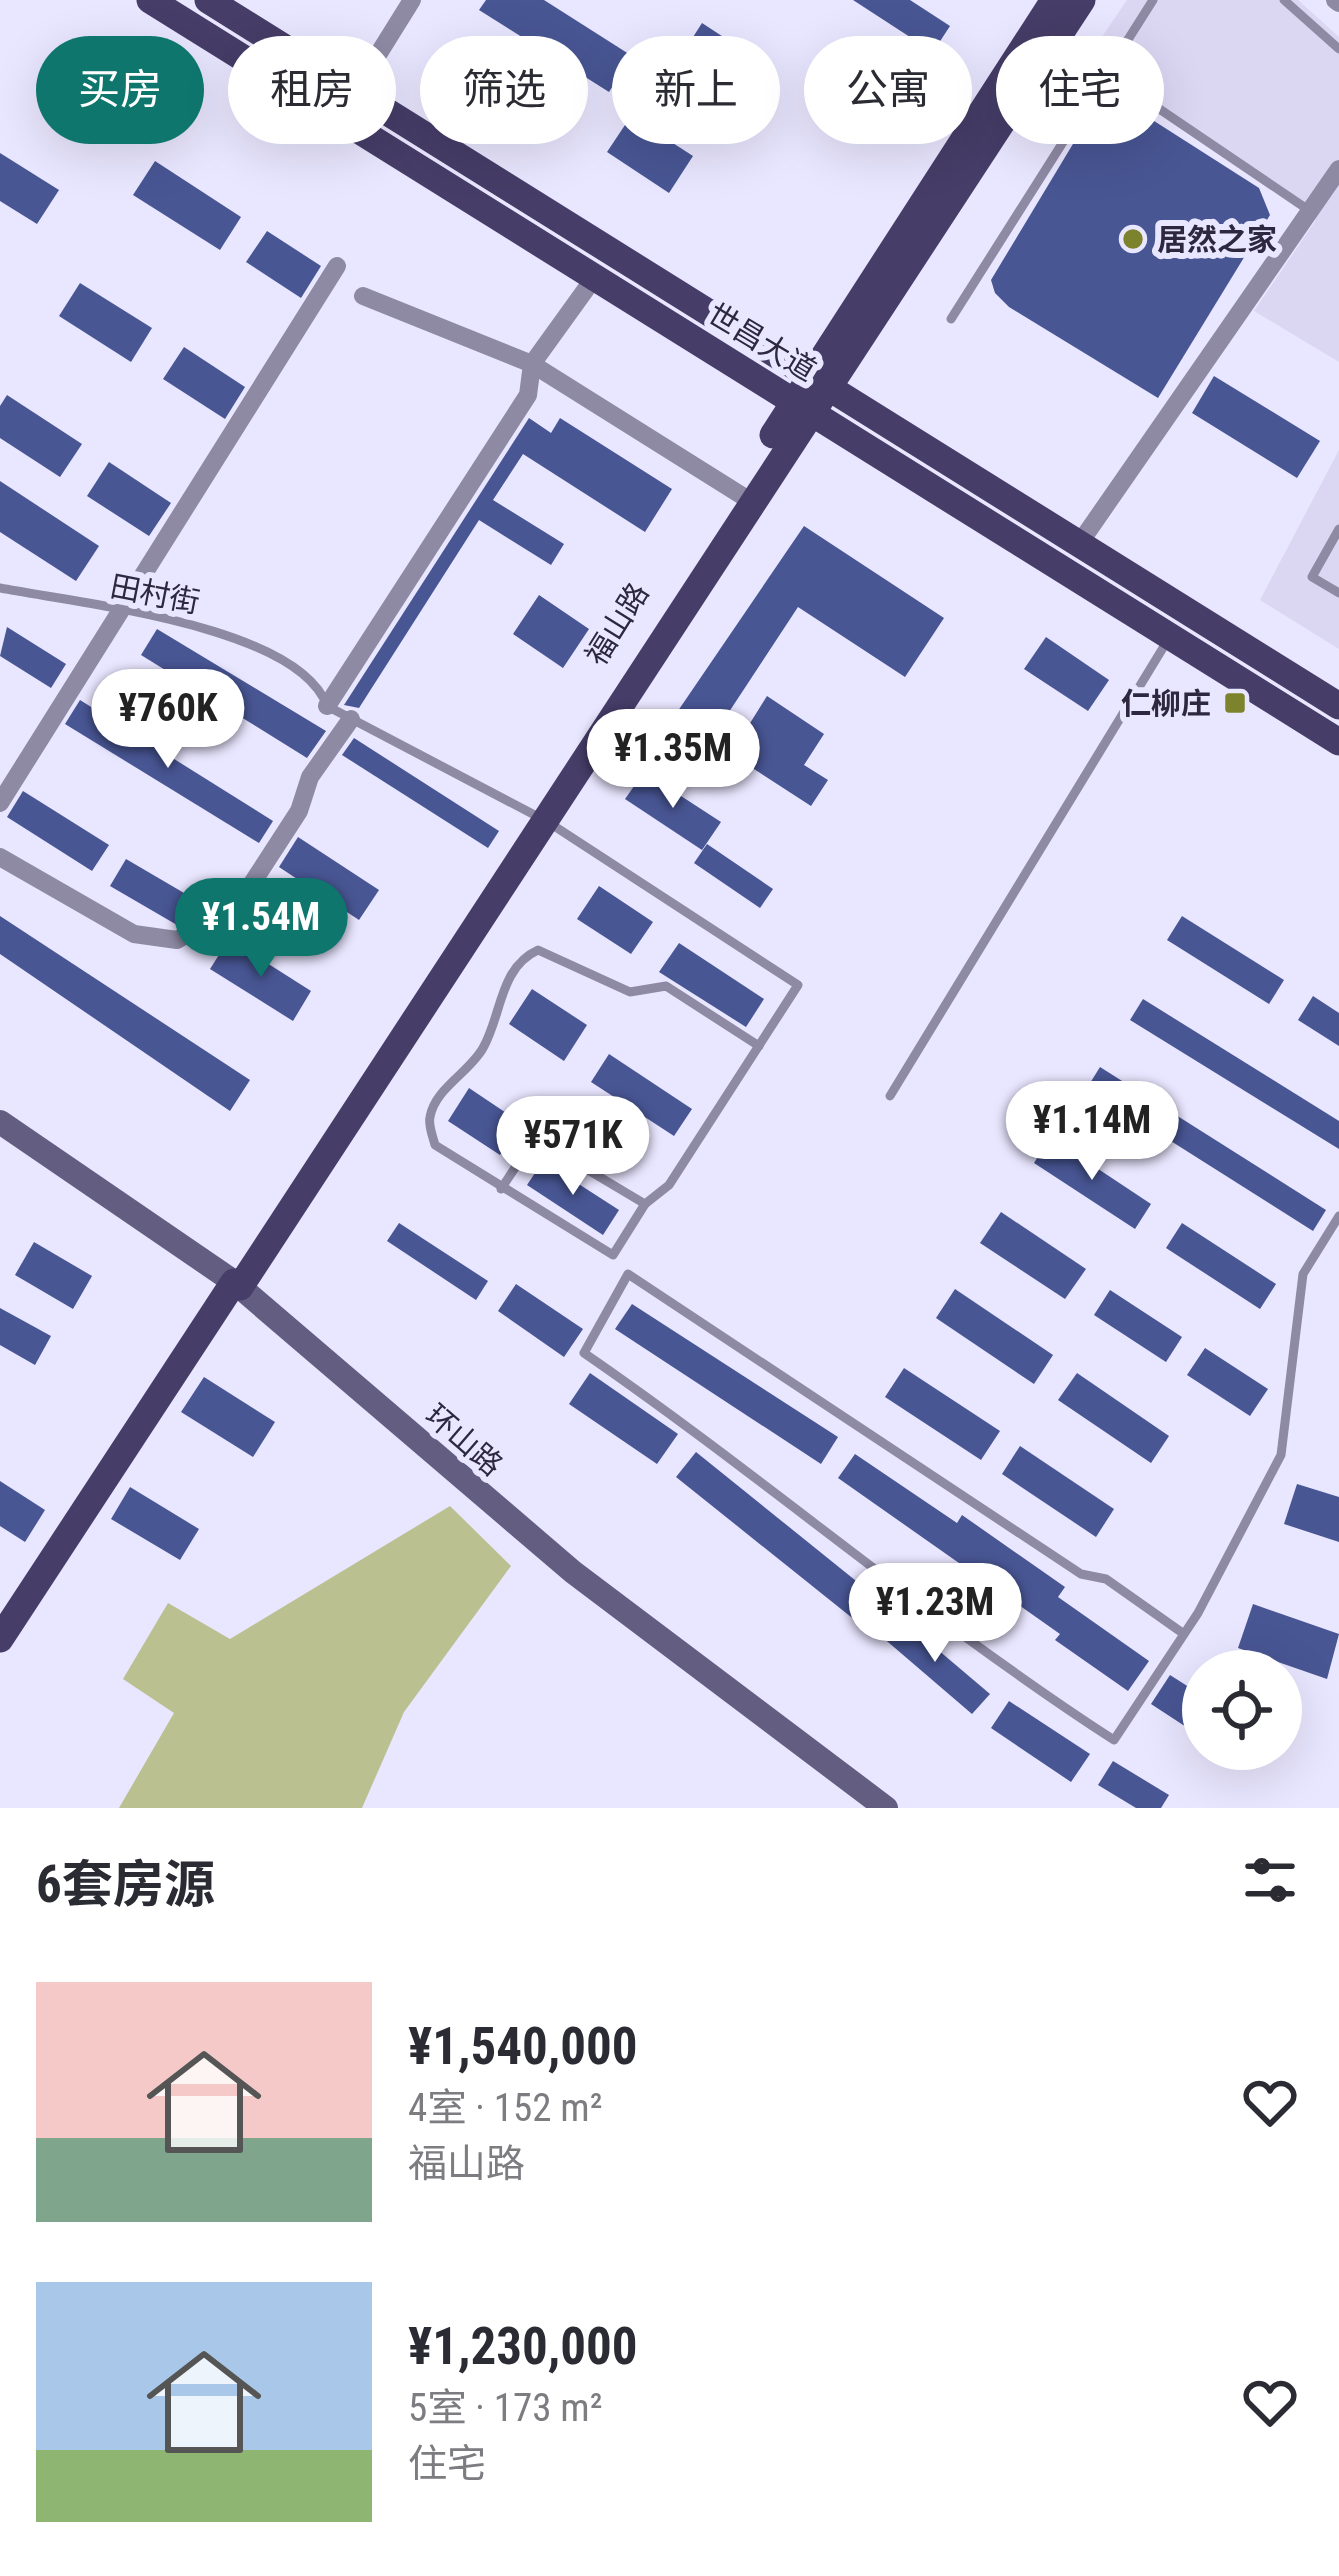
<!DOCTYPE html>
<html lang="zh">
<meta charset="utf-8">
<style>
:root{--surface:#fff;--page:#f2f2f3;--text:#2b2b33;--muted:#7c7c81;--accent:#0f766e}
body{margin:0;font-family:"Roboto Condensed","Noto Sans SC",sans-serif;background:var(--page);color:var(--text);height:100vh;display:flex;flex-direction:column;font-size:45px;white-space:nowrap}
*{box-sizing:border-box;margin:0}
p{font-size:39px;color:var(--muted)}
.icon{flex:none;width:66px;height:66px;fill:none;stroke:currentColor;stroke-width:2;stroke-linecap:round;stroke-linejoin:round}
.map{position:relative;height:1808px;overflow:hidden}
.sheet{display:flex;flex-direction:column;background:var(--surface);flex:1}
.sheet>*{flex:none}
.guide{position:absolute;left:36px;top:36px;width:1269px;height:108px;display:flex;gap:24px}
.tools{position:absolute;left:1182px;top:1650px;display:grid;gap:24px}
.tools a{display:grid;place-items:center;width:120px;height:120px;border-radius:50%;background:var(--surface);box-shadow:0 12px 48px #0002;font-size:60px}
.price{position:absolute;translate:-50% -102px;padding:0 27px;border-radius:42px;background:#fff;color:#222;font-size:39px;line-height:78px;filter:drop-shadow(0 3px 6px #0008)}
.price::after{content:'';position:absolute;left:50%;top:72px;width:36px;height:27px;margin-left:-18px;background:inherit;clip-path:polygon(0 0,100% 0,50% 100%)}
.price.selected{background:var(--accent);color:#fff}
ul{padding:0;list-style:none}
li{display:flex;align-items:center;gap:36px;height:300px;padding:0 36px}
li span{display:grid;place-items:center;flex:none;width:336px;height:240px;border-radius:0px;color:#555}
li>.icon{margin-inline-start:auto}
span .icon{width:144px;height:144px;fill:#fffc;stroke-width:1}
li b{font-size:51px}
h2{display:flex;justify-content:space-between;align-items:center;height:144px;padding:0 36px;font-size:51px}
.pill{padding:0 42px;border-radius:54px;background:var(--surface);box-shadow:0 12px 48px #0002;font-size:42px;line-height:108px}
.pill.selected{background:var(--accent);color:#fff}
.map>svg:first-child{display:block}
.built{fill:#dbd6f2}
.green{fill:#bbc090}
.building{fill:#485694}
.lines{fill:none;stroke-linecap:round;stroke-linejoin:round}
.lane{stroke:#8e8aa4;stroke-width:9}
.street{stroke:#8e8aa4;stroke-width:18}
.secondary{stroke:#635d81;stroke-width:24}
.primary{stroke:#463d68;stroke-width:27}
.poi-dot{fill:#7d832d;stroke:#e9e6ff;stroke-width:4.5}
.labels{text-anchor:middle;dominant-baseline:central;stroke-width:12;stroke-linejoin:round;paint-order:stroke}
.poi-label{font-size:30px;font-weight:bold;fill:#2d2840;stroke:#e9e6ff;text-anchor:start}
.street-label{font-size:30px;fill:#2d2840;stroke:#e9e6ff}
</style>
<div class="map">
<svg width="1339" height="1808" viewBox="0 0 1339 1808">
<rect width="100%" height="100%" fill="#e9e6ff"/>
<g class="built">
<path d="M1127,0H1298L1339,37V362L1254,311L1316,220L1085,62Z"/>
<path d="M1339,450V649L1260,600Z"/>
</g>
<path class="green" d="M450,1506L511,1566L404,1712L362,1808H119L174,1713L123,1679L168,1603L230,1639Z"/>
<g class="building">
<path d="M486,0H544L632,56L609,92L479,10Z"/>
<path d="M853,0H910L950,26L933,52Z"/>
<path d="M702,23L757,59L741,84L686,48Z"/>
<path d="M1140,112L1259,188L1270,215L1158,398L1009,307L995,293L991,280L1085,124Z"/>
<path d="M631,116L693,156L669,193L607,152Z"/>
<path d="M0,153L59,190L37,224L0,201Z"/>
<path d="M155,161L241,217L220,250L133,195Z"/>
<path d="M267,231L321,266L301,298L246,262Z"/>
<path d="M80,283L152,328L131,362L59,316Z"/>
<path d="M184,347L245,387L225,419L163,379Z"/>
<path d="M1214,376L1320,441L1297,478L1192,413Z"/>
<path d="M7,395L82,444L60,477L0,438V406Z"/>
<path d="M529,418L551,433L560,418L672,489L645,532L523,454L493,500L564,544L551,565L479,520L359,708L344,705Z"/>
<path d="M109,462L171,503L149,536L87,496Z"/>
<path d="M0,481L99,546L76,581L0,532Z"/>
<path d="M804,526L944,618L905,677L798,607L727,715L747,728L767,696L824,734L804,765L828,780L811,806L737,758L732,766L669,724Z"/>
<path d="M539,595L589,629L563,668L513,634Z"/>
<path d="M7,627L66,664L51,688L0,656Z"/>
<path d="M157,629L326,731L307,758L141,655Z"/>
<path d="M1046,637L1109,680L1088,711L1024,669Z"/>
<path d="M80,700L273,821L259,843L65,724Z"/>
<path d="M354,738L499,831L488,848L342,755Z"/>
<path d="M644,772L721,822L702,850L625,799Z"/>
<path d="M23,791L109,845L92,871L7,817Z"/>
<path d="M298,837L379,890L359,920L279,867Z"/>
<path d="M707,844L773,889L760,908L694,863Z"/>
<path d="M126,859L196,900L184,921L177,925L110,886Z"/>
<path d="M599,886L653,922L631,954L577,919Z"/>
<path d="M0,916L250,1080L230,1111L0,954Z"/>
<path d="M1182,916L1284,980L1269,1004L1167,940Z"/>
<path d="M229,939L311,991L293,1021L210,969Z"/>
<path d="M679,943L764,999L746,1027L659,972Z"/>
<path d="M532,989L587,1025L564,1061L509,1024Z"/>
<path d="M1313,996L1339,1013V1046L1298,1020Z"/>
<path d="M1143,999L1339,1121V1149L1130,1020Z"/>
<path d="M609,1054L692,1109L674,1136L591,1082Z"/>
<path d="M1100,1067L1326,1210L1313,1231L1087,1088Z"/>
<path d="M469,1088L521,1123L500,1155L448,1121Z"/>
<path d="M1050,1137L1151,1204L1135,1229L1034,1163Z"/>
<path d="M543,1161L619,1210L603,1235L527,1185Z"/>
<path d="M1001,1212L1086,1269L1065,1299L980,1243Z"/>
<path d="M399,1223L488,1281L476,1300L387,1241Z"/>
<path d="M1182,1223L1276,1284L1260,1309L1166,1248Z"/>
<path d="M34,1242L92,1276L73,1309L15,1275Z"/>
<path d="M516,1284L583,1329L564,1357L498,1311Z"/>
<path d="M955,1289L1053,1355L1034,1384L936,1318Z"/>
<path d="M1110,1290L1182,1337L1166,1362L1094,1315Z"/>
<path d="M632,1304L838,1437L821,1464L615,1329Z"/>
<path d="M0,1308L51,1336L35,1365L0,1345Z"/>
<path d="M1205,1348L1268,1389L1250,1416L1187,1375Z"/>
<path d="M904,1368L1000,1431L981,1460L885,1397Z"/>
<path d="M590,1373L678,1434L657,1464L569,1404Z"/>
<path d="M1077,1373L1169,1436L1151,1463L1058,1400Z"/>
<path d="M204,1377L275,1422L253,1457L181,1412Z"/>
<path d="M1020,1446L1114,1509L1096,1537L1002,1474Z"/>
<path d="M696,1452L881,1601L861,1625L676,1477Z"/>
<path d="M855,1454L957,1523L962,1515L1065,1587L1058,1597L1149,1661L1128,1691L1055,1640L1060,1634L838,1478Z"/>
<path d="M0,1481L45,1510L25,1542L0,1526Z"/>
<path d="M1297,1484L1339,1497V1542L1284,1524Z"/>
<path d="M130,1487L199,1529L180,1560L111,1519Z"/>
<path d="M1253,1604L1339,1634L1327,1679L1238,1648Z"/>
<path d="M898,1616L990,1694L972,1714L881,1636Z"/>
<path d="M1170,1675L1203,1696V1738L1151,1704Z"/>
<path d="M1009,1701L1090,1754L1071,1782L991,1728Z"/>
<path d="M1113,1761L1169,1795L1161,1808H1136L1098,1785Z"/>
</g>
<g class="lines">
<g class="lane">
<path d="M1284,0L1339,49"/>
<path d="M1062,43L1310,211"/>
<path d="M951,319L1153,0"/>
<path d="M1339,529L1312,577L1339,593"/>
<path d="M0,588C76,603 298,625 327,706L548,822L798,985L669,1185L645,1204L541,1142L528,1148L501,1189"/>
<path d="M890,1096L1169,638"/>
<path d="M645,1204L613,1255L435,1145C433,1137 428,1125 430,1117C435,1088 469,1073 483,1048C502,1015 499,968 538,950L630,992L666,986L759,1046"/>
<path d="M1184,1634L1106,1579L1081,1574L628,1274L584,1353C764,1477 930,1621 1114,1740L1198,1613L1281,1455L1303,1274L1339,1216"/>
</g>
<g class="street">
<path d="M1335,0L1339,3"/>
<path d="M356,90L412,0"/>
<path d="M363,296L532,364L752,502"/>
<path d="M1079,544L1339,169"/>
<path d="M327,706L528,395L532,364L594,278"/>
<path d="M0,803L337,266"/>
<path d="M0,857L134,934L177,940L219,916L247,891L299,811L310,777L351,719"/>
</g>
<path class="secondary" d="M0,1122L234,1282L573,1572L886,1808"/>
<g class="primary">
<path d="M150,0L1339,742"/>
<path d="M208,0L1339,706"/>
<path d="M773,435L1054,0"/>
<path d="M240,1287L1082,0"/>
<path d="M0,1639L234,1282"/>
</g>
</g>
<g class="poi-dot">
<circle cx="1133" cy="239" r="12"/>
<rect x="1223" y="691" width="24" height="24" rx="6"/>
</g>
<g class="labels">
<g class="poi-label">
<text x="1157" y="239">居然之家</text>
<text x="1211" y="703" text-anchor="end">仁柳庄</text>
</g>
<g class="street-label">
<text transform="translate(762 342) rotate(31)">世昌大道</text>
<text transform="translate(155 594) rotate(11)">田村街</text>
<text transform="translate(617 624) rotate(-58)">福山路</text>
<text transform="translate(464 1440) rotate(41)">环山路</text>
</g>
</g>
</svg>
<div class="tools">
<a><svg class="icon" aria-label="locate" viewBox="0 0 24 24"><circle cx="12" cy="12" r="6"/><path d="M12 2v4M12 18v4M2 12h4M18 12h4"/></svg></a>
</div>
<b class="price" style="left:168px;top:771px">¥760K</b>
<b class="price" style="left:673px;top:811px">¥1.35M</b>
<b class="price selected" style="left:261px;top:980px">¥1.54M</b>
<b class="price" style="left:1092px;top:1183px">¥1.14M</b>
<b class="price" style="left:573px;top:1198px">¥571K</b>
<b class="price" style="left:935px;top:1665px">¥1.23M</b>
<div class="guide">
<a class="pill selected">买房</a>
<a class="pill">租房</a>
<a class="pill">筛选</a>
<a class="pill">新上</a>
<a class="pill">公寓</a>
<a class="pill">住宅</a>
</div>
</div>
<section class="sheet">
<h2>6套房源<svg class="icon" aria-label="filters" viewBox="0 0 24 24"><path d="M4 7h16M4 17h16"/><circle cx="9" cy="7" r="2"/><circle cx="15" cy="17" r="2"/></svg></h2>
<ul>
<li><span style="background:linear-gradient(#f6c9c9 65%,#7fa58c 0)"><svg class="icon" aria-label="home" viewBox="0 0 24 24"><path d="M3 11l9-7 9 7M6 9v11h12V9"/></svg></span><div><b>¥1,540,000</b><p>4室 · 152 m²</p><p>福山路</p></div><svg class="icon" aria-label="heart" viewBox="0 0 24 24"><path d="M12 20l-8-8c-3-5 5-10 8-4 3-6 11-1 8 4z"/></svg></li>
<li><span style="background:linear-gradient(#a9c7e8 70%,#8fb573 0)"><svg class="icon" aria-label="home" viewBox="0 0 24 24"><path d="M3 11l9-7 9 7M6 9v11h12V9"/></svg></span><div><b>¥1,230,000</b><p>5室 · 173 m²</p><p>住宅</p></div><svg class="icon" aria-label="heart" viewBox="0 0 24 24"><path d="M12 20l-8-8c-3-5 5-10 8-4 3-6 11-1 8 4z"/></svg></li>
</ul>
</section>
